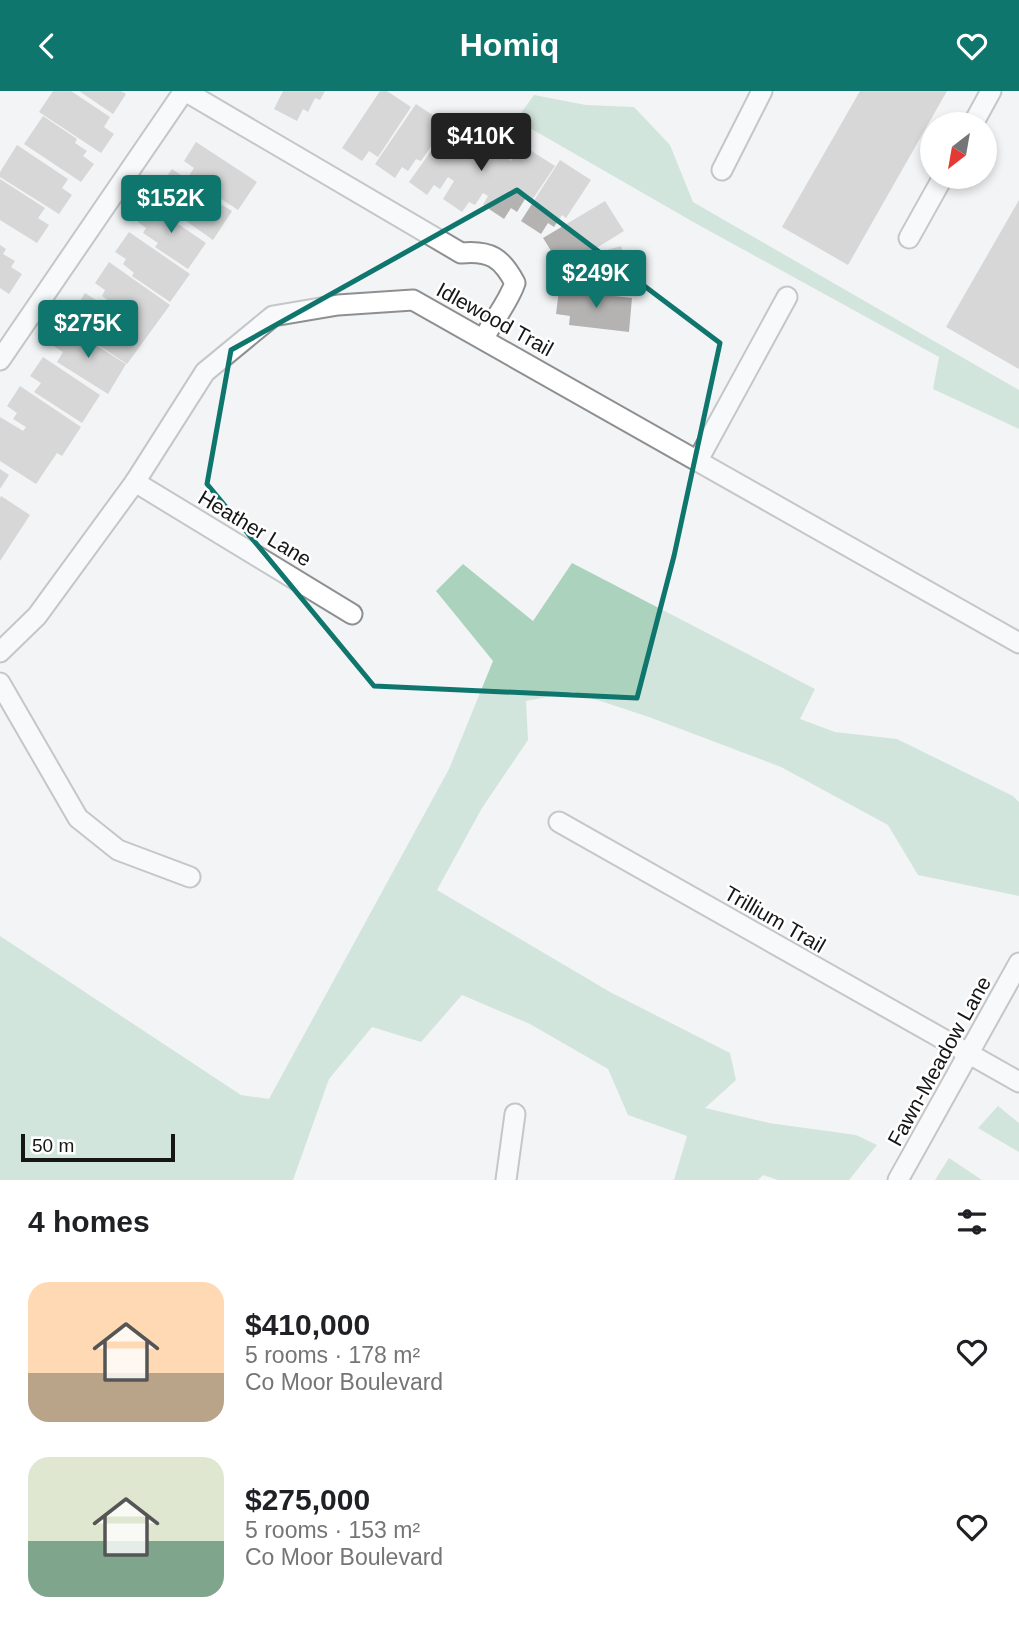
<!DOCTYPE html>
<meta charset="utf-8">
<style>
:root{--surface:#fff;--page:#f6f6f6;--text:#202124;--muted:#757577;--accent:#0f766e}
body{margin:0;font-family:Helvetica,sans-serif;background:var(--page);color:var(--text);height:100vh;display:flex;flex-direction:column;font-size:26px;white-space:nowrap}
*{box-sizing:border-box;margin:0}
p{font-size:23px;color:var(--muted)}
.icon{flex:none;width:38px;height:38px;fill:none;stroke:currentColor;stroke-width:2;stroke-linecap:round;stroke-linejoin:round}
.map{position:relative;height:1089px;overflow:hidden}
.details{display:flex;flex-direction:column;background:var(--surface);flex:1}
.details>*{flex:none}
.needle{width:46px;rotate:211deg}
.fabs{position:absolute;left:920px;top:21px;display:grid;gap:14px}
.fabs a{display:grid;place-items:center;width:77px;height:77px;border-radius:50%;background:var(--surface);box-shadow:0 4px 10px #0003;font-size:35px}
.scale{position:absolute;left:21px;bottom:18px;width:154px;box-sizing:border-box;padding-left:7px;border:4px solid #161617;border-top:0;font-size:19px;line-height:24px;white-space:nowrap;color:#161617;-webkit-text-stroke:5px #fff;paint-order:stroke}
.price{position:absolute;translate:-50% -60px;padding:0 16px;border-radius:7px;background:var(--accent);color:#fff;font-size:23px;line-height:46px;filter:drop-shadow(0 2px 4px #0008)}
.price::after{content:'';position:absolute;left:50%;top:42px;width:21px;height:16px;margin-left:-10px;background:inherit;clip-path:polygon(0 0,100% 0,50% 100%)}
.price.on{background:#222;color:#fff}
ul{padding:0;list-style:none}
li{display:flex;align-items:center;gap:21px;height:175px;padding:0 28px}
li span{display:grid;place-items:center;flex:none;width:196px;height:140px;border-radius:21px;color:#555}
li>.icon{margin-inline-start:auto}
span .icon{width:84px;height:84px;fill:#fffc;stroke-width:1}
li b{font-size:30px}
h2{display:flex;justify-content:space-between;align-items:center;height:84px;padding:0 28px;font-size:30px}
header{display:flex;justify-content:space-between;align-items:center;height:91px;padding:0 28px;background:var(--accent);color:#fff;font-size:32px;font-weight:700}
.map>svg:first-child{display:block}
.green{fill:#aad2bd}
.building{fill:#b5b3b2}
.lines{fill:none;stroke-linecap:round;stroke-linejoin:round}
.minor-casing{stroke:#8e8f90;stroke-width:23}
.minor{stroke:#fff;stroke-width:19}
.marked{fill:none;stroke:#0f766e;stroke-width:5;stroke-linejoin:round}
.labels{text-anchor:middle;dominant-baseline:central;stroke-width:5;stroke-linejoin:round;paint-order:stroke}
.street-label{font-size:21px;fill:#161617;stroke:#fff}
</style>
<header><svg class="icon" aria-label="back" viewBox="0 0 24 24"><path d="M15 5l-7 7 7 7"/></svg>Homiq<svg class="icon" aria-label="heart" viewBox="0 0 24 24"><path d="M12 20l-8-8c-3-5 5-10 8-4 3-6 11-1 8 4z"/></svg></header>
<div class="map">
<svg width="1019" height="1089" viewBox="0 0 1019 1089">
<rect width="100%" height="100%" fill="#f3f4f6"/>
<g class="green">
<path d="M534,4L586,14L634,16L670,54L693,111L1019,299V338L933,298L939,266L695,132L516,29Z"/>
<path d="M572,472L815,598L800,628L835,641L897,648L1013,705L1019,711V805L918,784L888,734L781,676L649,626L573,601L526,610L528,649L482,717L437,799L610,901L730,962L736,989L705,1017L769,1032L856,1044L877,1054L849,1089H778L763,1084L758,1089H674L687,1045L628,1024L608,978L530,933L462,904L421,951L372,936L329,988L293,1089H0V845L241,1004L269,1008L449,678L493,570L436,500L463,473L533,530Z"/>
<path d="M998,1015L1019,1032V1061L978,1037Z"/>
<path d="M949,1067L982,1089H935Z"/>
</g>
<g class="building">
<path d="M53,0H71L110,26L104,36L114,43L101,62L39,21Z"/>
<path d="M79,0H121L126,3L113,23Z"/>
<path d="M283,0H325L320,9L315,7L308,21L303,18L297,30L274,18Z"/>
<path d="M380,0H387L411,16L378,66L369,60L362,70L342,57Z"/>
<path d="M860,0H947L848,174L782,136Z"/>
<path d="M416,13L446,33L421,70L416,68L408,80L402,76L395,87L375,73Z"/>
<path d="M43,25L77,48L75,52L87,60L83,65L94,73L81,91L24,53Z"/>
<path d="M451,32L511,70L522,54L555,75L530,112L525,108L517,121L511,117L504,128L483,114L488,105L483,102L475,114L469,111L462,121L443,108L454,90L448,86L440,98L434,94L427,104L409,91Z"/>
<path d="M196,51L257,91L238,119L188,86L194,77L184,70Z"/>
<path d="M17,54L68,88L62,97L72,104L59,123L0,86V81Z"/>
<path d="M560,69L591,89L566,127L562,124L554,136L548,132L541,143L521,130Z"/>
<path d="M172,78L200,97L198,100L232,120L213,149L176,123L178,120L165,111L169,105L158,98Z"/>
<path d="M0,88L45,117L38,127L49,134L37,152L0,129Z"/>
<path d="M1019,109V278L946,236Z"/>
<path d="M152,110L181,129L178,133L206,152L188,178L155,156L158,152L143,142L146,137L138,131Z"/>
<path d="M605,110L624,140L585,164L582,159L569,167L565,160L555,166L543,147Z"/>
<path d="M129,141L190,183L170,211L132,185L134,182L123,173L126,168L115,161Z"/>
<path d="M0,154L6,158L3,163L15,170L11,176L22,183L9,203L0,197Z"/>
<path d="M621,155L631,190L596,200L594,194L581,198L579,190L567,193L561,172Z"/>
<path d="M109,171L170,214L127,273L88,247L90,243L79,236L83,230L72,223L85,202L145,241L111,217L113,213L102,205L105,199L95,192Z"/>
<path d="M559,199L632,207L629,241L569,234L570,225L556,223Z"/>
<path d="M64,234L126,273L108,303L57,271L63,261L52,254Z"/>
<path d="M43,266L100,304L82,332L34,301L41,292L30,285Z"/>
<path d="M20,295L81,336L62,365L57,362L36,393L0,370V326L35,347L23,340L26,336L13,328L17,322L7,315Z"/>
<path d="M0,378L9,384L0,398Z"/>
<path d="M1,405L30,424L0,470V407Z"/>
</g>
<g class="lines">
<defs>
<g id="minor">
<path d="M185,0L461,162C490,159 502,167 515,192C508,212 494,228 484,247"/>
<path d="M973,33L991,0"/>
<path d="M722,79L762,0"/>
<path d="M909,147L943,86"/>
<path d="M0,269L184,0"/>
<path d="M698,369L787,206"/>
<path d="M135,391L352,523"/>
<path d="M0,561L37,525L135,391L205,281L273,225L338,214L413,209L1019,552"/>
<path d="M0,592L78,727L118,759L190,786"/>
<path d="M559,731L1019,991"/>
<path d="M506,1089L515,1023"/>
<path d="M898,1089L1019,872"/>
</g>
</defs>
<use href="#minor" class="minor-casing"/>
<use href="#minor" class="minor"/>
</g>
<path d="M0 0H1019V1089H0ZM517,99L720,252L674,465L637,607L374,595L207,393L231,259Z" fill="#f3f4f6" fill-opacity=".55" fill-rule="evenodd"/>
<path class="marked" d="M517,99L720,252L674,465L637,607L374,595L207,393L231,259Z"/>
<g class="labels">
<g class="street-label">
<text transform="translate(495 228) rotate(29)">Idlewood Trail</text>
<text transform="translate(255 437) rotate(31)">Heather Lane</text>
<text transform="translate(775 828) rotate(30)">Trillium Trail</text>
<text transform="translate(939 970) rotate(-61)">Fawn-Meadow Lane</text>
</g>
</g>
</svg>
<div class="fabs">
<a><svg class="needle" viewBox="-14 -14 28 28"><path d="M0-13l5 13h-10z" fill="#e53935"/><path d="M0 13l5-13h-10z" fill="#757577"/></svg></a>
</div>
<div class="scale">50 m</div>
<b class="price on" style="left:481px;top:82px">$410K</b>
<b class="price" style="left:171px;top:144px">$152K</b>
<b class="price" style="left:596px;top:219px">$249K</b>
<b class="price" style="left:88px;top:269px">$275K</b>
</div>
<section class="details">
<h2>4 homes<svg class="icon" aria-label="filters" viewBox="0 0 24 24"><path d="M4 7h16M4 17h16"/><circle cx="9" cy="7" r="2"/><circle cx="15" cy="17" r="2"/></svg></h2>
<ul>
<li><span style="background:linear-gradient(#ffd9b3 65%,#b9a48a 0)"><svg class="icon" aria-label="home" viewBox="0 0 24 24"><path d="M3 11l9-7 9 7M6 9v11h12V9"/></svg></span><div><b>$410,000</b><p>5 rooms · 178 m²</p><p>Co Moor Boulevard</p></div><svg class="icon" aria-label="heart" viewBox="0 0 24 24"><path d="M12 20l-8-8c-3-5 5-10 8-4 3-6 11-1 8 4z"/></svg></li>
<li><span style="background:linear-gradient(#dfe7d0 60%,#7fa58c 0)"><svg class="icon" aria-label="home" viewBox="0 0 24 24"><path d="M3 11l9-7 9 7M6 9v11h12V9"/></svg></span><div><b>$275,000</b><p>5 rooms · 153 m²</p><p>Co Moor Boulevard</p></div><svg class="icon" aria-label="heart" viewBox="0 0 24 24"><path d="M12 20l-8-8c-3-5 5-10 8-4 3-6 11-1 8 4z"/></svg></li>
</ul>
</section>
